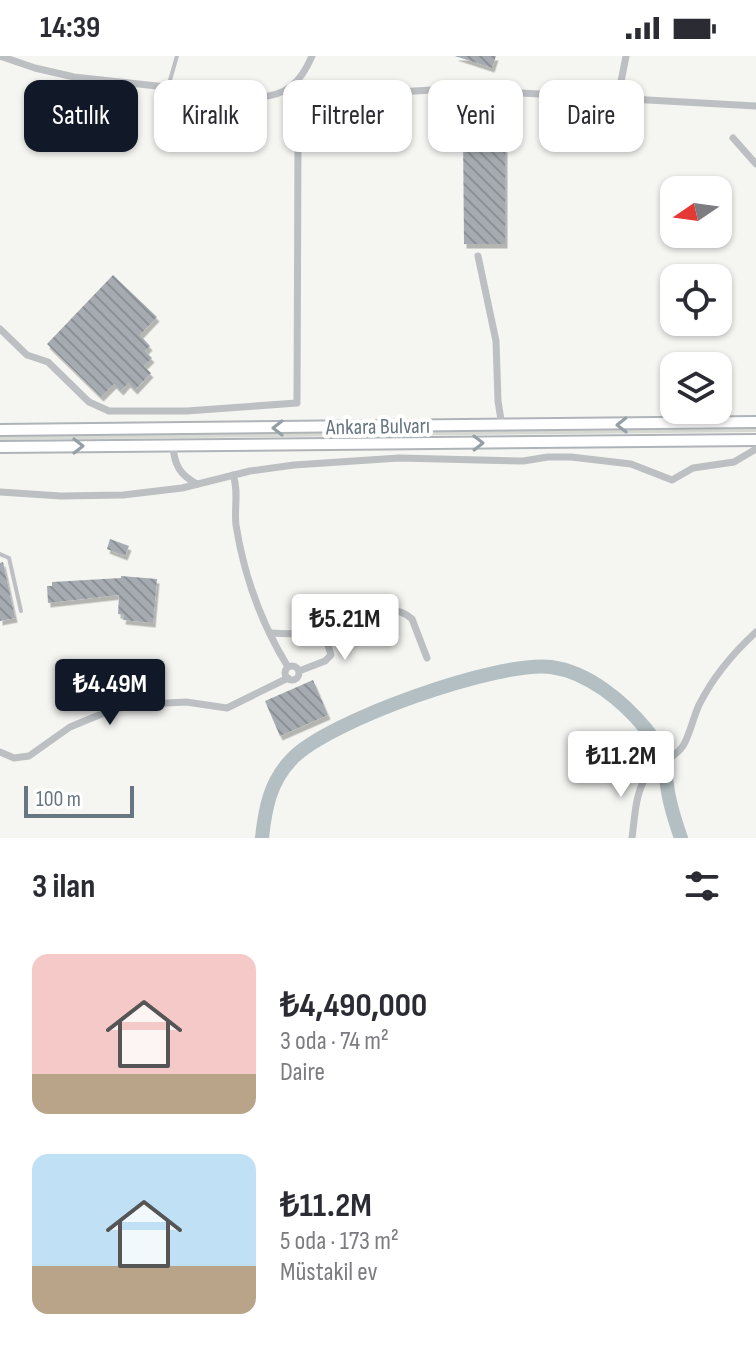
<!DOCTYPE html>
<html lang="tr">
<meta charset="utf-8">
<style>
:root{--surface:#fff;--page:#f2f2f3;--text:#2b2b33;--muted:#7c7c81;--accent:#111827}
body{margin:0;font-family:"Sofia Sans Condensed",sans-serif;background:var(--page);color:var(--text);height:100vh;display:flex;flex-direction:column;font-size:30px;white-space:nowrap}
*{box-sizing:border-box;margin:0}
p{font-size:26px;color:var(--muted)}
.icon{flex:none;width:44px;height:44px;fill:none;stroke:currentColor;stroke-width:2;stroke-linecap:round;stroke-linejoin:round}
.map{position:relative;height:782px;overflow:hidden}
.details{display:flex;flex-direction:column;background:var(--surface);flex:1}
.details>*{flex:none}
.guide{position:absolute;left:24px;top:24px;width:708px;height:72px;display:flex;gap:16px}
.needle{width:52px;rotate:257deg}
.controls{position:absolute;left:660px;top:120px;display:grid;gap:16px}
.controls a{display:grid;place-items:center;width:72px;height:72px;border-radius:16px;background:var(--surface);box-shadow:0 2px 6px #0004;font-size:40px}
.scale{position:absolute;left:24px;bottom:20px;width:110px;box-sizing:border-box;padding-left:8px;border:4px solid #677680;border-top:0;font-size:22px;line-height:28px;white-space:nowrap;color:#677680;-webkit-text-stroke:6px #fff;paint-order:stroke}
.price{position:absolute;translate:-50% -68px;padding:0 18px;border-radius:8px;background:#fff;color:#222;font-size:26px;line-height:52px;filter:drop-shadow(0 2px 4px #0008)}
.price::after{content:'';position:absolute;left:50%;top:48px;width:24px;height:18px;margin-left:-12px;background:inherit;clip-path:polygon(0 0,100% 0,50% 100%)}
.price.selected{background:var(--accent);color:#fff}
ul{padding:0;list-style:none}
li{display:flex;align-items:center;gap:24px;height:200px;padding:0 32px}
li span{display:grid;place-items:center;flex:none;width:224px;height:160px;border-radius:16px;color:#555}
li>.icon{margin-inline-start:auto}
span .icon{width:96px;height:96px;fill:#fffc;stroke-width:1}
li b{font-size:34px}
h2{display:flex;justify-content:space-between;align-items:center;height:96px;padding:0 32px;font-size:34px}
.pill{padding:0 28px;border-radius:16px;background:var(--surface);box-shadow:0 2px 6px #0004;font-size:28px;line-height:72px}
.pill.selected{background:var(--accent);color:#fff}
.status{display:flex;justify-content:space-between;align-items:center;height:56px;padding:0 40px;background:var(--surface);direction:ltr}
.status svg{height:22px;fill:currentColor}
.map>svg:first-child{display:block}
.grass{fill:#d5d9d2}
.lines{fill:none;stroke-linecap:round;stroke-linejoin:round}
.river{stroke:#b3bfc2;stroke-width:14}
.building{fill:url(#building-back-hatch);filter:url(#shadow)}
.secondary-casing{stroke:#afb4b8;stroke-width:14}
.lane{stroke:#bcc0c3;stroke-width:4}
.street{stroke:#bcc0c3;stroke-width:7}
.secondary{stroke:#fff;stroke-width:10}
.oneway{stroke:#959fa6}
.labels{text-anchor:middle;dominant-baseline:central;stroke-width:8;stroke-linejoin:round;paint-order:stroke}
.street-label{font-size:22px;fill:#677680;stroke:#fff}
</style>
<div class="status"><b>14:39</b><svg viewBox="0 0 49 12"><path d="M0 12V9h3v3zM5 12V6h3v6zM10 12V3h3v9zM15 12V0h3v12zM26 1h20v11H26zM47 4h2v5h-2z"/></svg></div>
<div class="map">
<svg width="756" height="782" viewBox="0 0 756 782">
<defs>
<pattern id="building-back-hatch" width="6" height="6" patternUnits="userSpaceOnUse" patternTransform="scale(2)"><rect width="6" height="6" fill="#a5abb0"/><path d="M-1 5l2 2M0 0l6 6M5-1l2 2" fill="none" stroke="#8a9094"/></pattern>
<filter id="shadow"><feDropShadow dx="2.5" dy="4.5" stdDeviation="0" flood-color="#0004"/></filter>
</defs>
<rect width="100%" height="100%" fill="#f5f5f2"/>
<path class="grass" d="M756,373V376L0,384V379Z"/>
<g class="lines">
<path class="river" d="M262,782C265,753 270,726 291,704C326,665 500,604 551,611C588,616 623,645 646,673C660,690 664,708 667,729C669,747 675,765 681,782"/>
</g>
<g class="building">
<path d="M455,0H496L492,12Z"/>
<path d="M505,74V188H464L463,75Z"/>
<path d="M113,219L157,261L140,279L150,290L145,295L152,302L144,310L151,317L135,334L128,327L121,335L114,328L101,341L47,288Z"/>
<path d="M110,483L129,490L125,500L107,493Z"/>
<path d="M3,506L15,562L0,565V507Z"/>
<path d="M121,520L157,523L153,567L123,564L124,559L118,558L119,539L48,547L47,530H52V526L121,522Z"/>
<path d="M313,624L328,659L280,680L265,645Z"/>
</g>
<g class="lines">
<defs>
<g id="secondary">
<path d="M0,374L756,366"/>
<path d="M0,391L756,384"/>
</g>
</defs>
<use href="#secondary" class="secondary-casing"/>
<g class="lane">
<path d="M168,31L177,0"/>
<path d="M0,498L9,502L21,555"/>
</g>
<g class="street">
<path d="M0,0L35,12L74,21L258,41C287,40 301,26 312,0"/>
<path d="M294,29L308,32L397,36L450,33L756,50"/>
<path d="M618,41L626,0"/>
<path d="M733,82L756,108"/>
<path d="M478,200L496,285L498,345L502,370"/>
<path d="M0,273L27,299L48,306L89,346L109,355H187L297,347L298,84L291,32"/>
<path d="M173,389C174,409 180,419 197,428"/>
<path d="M233,419C239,434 234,453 236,469C244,520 261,567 288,611"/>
<path d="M0,436L61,440L123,439L182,432L250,415L294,409L399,402L523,405L548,401H571L631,408L672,424L693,412L734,406L756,393"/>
<path d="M270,577C286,578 305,579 321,575C348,569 388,540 412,563L427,602"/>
<circle cx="292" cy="617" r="7"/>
<path d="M299,615L325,605L331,599L328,589L316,576"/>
<path d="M0,696L14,702L29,700L70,671L104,657L129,649L186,646L227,652L288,622"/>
<path d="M632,782C635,760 635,734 649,717C659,706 674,703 683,690C690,678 693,662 699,649C713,621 733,597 756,576"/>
</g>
<use href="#secondary" class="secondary"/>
</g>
<defs><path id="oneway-chevron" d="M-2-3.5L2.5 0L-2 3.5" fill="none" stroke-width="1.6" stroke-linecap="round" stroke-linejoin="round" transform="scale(2)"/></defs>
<g class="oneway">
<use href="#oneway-chevron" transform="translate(622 369) rotate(179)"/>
<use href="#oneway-chevron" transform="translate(278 372) rotate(180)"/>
<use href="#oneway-chevron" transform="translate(478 387) rotate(-1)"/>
<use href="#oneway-chevron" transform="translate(78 390)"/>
</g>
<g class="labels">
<g class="street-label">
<text transform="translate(378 371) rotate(-1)">Ankara Bulvarı</text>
</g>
</g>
</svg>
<div class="controls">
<a><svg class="needle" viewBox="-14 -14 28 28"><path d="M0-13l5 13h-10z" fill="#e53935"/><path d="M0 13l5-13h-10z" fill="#7c7c81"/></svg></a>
<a><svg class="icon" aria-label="locate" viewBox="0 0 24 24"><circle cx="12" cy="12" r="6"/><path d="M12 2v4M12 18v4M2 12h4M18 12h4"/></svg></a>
<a><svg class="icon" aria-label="layers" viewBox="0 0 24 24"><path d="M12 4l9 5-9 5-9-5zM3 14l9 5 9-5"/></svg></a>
</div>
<div class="scale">100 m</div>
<b class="price" style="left:345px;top:606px">₺5.21M</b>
<b class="price selected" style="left:110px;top:671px">₺4.49M</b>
<b class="price" style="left:621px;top:743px">₺11.2M</b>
<div class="guide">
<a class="pill selected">Satılık</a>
<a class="pill">Kiralık</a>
<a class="pill">Filtreler</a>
<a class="pill">Yeni</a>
<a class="pill">Daire</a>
</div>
</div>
<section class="details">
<h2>3 ilan<svg class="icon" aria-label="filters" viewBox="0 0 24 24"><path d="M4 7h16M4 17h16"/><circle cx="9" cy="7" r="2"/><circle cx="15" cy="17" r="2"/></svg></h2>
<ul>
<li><span style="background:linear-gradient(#f6c9c9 75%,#b9a48a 0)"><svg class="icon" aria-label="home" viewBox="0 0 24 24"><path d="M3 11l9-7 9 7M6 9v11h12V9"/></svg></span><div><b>₺4,490,000</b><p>3 oda · 74 m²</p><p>Daire</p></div></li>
<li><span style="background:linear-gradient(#bfe0f5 70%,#b9a48a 0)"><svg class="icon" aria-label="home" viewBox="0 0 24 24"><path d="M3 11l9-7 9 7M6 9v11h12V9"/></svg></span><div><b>₺11.2M</b><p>5 oda · 173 m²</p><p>Müstakil ev</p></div></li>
</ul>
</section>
